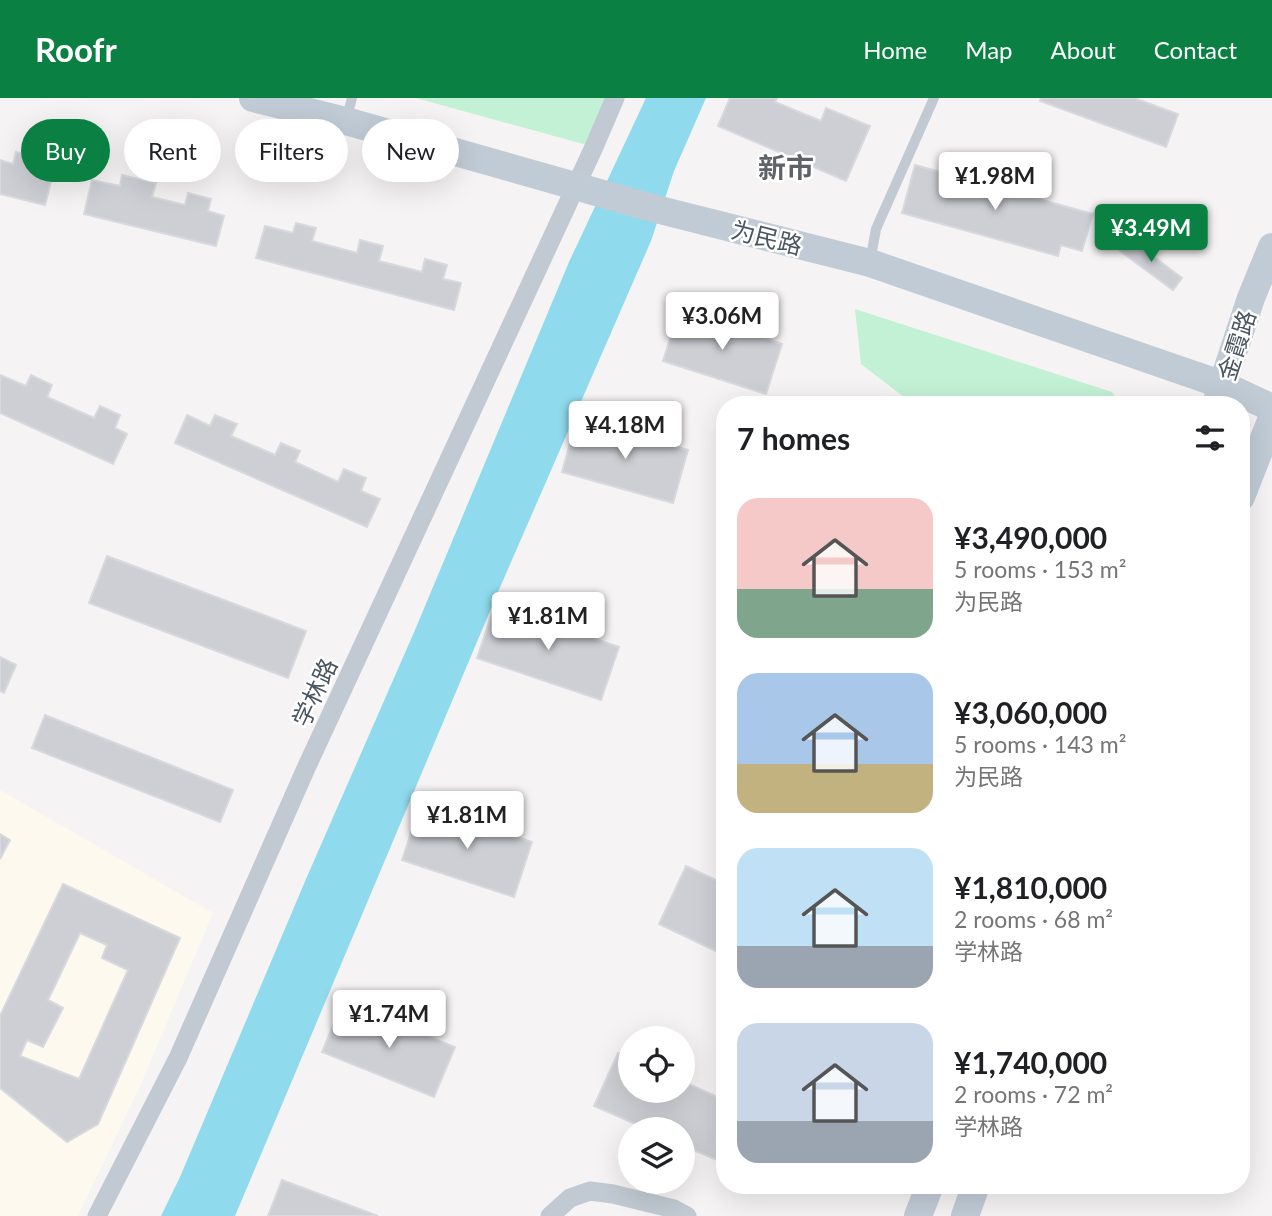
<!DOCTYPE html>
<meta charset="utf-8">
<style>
:root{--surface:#fff;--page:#f2f2f2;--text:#202124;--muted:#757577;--accent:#0b8043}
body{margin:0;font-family:Lato,"Noto Sans SC",sans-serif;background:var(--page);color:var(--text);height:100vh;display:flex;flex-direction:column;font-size:26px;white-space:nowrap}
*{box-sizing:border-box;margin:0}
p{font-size:23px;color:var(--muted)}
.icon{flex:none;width:38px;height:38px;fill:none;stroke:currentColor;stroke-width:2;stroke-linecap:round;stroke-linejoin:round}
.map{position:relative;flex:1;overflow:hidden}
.drawer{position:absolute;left:716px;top:298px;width:534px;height:798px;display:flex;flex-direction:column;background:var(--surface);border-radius:28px;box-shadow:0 7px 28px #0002}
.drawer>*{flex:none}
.top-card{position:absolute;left:21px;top:21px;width:590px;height:63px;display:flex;gap:14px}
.tools{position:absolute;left:618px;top:928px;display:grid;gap:14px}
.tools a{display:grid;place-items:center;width:77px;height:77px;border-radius:50%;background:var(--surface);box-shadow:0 7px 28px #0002;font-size:35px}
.price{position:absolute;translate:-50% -60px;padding:0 16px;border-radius:7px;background:#fff;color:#222;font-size:23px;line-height:46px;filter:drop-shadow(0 2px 4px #0008)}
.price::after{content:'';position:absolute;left:50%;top:42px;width:21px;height:16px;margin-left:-10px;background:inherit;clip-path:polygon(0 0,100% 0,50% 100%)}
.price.selected{background:var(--accent);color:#fff}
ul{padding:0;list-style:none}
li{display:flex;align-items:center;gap:21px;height:175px;padding:0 21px}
li span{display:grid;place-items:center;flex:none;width:196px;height:140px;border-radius:21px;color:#555}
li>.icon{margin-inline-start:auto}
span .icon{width:84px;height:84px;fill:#fffc;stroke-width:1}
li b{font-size:30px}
h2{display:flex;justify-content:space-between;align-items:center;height:84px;padding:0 21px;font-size:30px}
.pill{padding:0 24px;border-radius:32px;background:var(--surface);box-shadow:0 7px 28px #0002;font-size:24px;line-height:63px}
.pill.selected{background:var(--accent);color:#fff}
header{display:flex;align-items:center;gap:42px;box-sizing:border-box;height:98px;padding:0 35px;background:var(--accent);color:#fff}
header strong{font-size:33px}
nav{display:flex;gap:38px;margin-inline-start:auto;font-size:24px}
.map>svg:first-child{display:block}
.commercial{fill:#fdf9ef}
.green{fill:#c3f1d5}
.water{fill:#90daee}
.building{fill:#cdcfd5;stroke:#d7d9de;stroke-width:2;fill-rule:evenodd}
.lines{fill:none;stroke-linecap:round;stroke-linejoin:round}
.lane{stroke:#c1cad2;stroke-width:10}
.street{stroke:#c1cad2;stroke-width:19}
.secondary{stroke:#c1cbd6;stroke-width:28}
.labels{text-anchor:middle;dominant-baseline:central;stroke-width:5;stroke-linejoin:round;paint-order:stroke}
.street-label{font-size:24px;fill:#4a5661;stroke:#fff}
.quarter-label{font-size:28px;font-weight:bold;fill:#5f6368;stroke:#fff}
</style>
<header>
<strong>Roofr</strong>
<nav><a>Home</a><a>Map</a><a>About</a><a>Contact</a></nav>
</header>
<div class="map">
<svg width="1272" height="1118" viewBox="0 0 1272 1118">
<rect width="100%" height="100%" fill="#f5f3f3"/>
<path class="commercial" d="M0,692L213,815L142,984L78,1118H0Z"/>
<g class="green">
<path d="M416,0H615L594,49Z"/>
<path d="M855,211L1112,294L1121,306H913L861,266Z"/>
</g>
<path class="water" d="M646,0H706L674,73L651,143L498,494L235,1118H161L180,1079L306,781L415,532L569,164Z"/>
<g class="building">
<path d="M730,0H777L775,4L821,23L826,10L870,28L846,83L718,28Z"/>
<path d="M1041,0H1134L1178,16L1166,49L1040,3Z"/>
<path d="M16,54L40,60L37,72L53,76L45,107L0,96V62L13,66Z"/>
<path d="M915,67L1093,116L1082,153L1061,147L1058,158L902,115Z"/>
<path d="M122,77L156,85L152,99L185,107L188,95L211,101L208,113L224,118L216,148L84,116L92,82L120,88Z"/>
<path d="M296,125L316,130L312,143L357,155L360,142L383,148L379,163L422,174L425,161L447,167L443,181L461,185L454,212L256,160L265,128L293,135Z"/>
<path d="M1129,140L1182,180L1173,192L1120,153Z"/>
<path d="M679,212L782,246L766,296L663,263Z"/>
<path d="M0,277L26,288L31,277L52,287L47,299L94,320L100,308L120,317L115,330L127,336L113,366L0,315Z"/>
<path d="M187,317L210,328L215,317L237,326L231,338L275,357L281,345L300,353L295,364L338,384L344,371L366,380L361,393L380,401L367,429L175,345Z"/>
<path d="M577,320L688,352L673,405L562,374Z"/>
<path d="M107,458L306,533L288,580L89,505Z"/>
<path d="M495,507L619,549L601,602L477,560Z"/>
<path d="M0,559L16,567L4,595L0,593Z"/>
<path d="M45,617L233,692L220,724L32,650Z"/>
<path d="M420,707L532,744L514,799L402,762Z"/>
<path d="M0,736L10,742L0,761Z"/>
<path d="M686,768L724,786V857L659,826Z"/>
<path d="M63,786L180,840L98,1026L67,1044L0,990V918ZM80,835L107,847L102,860L128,872L79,981L20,958L27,942L43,949L63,910L48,902Z"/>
<path d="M343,904L455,949L434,999L322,954Z"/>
<path d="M618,955L630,960V992H682V983L724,1002V1065L682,1047V1031H647L594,1008Z"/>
<path d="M282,1082L378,1118H268Z"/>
</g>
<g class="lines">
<g class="lane">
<path d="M347,19L352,0"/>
<path d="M870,164L876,131L934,0"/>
</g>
<g class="street">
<path d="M97,1118L178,960L307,668L594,49L615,0"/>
<path d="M550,1118L570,1100L590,1093L613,1096L674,1111L687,1118"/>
</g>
<g class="secondary">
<path d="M253,0L346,23L656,111L870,165L1223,287L1272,310"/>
<path d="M1216,306L1251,200L1272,149"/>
<path d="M1241,399L1272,320"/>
<path d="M918,1118L930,1087"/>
<path d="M965,1118L976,1087"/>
</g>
</g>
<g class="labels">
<g class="street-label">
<text transform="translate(767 139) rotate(14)">为民路</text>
<text transform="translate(1236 247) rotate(-72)">金霞路</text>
<text transform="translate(314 594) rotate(-65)">学林路</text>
</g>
<g class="quarter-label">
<text x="786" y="69">新市</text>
</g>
</g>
</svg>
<div class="tools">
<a><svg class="icon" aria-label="locate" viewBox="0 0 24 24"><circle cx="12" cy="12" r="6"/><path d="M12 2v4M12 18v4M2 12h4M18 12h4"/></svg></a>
<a><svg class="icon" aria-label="layers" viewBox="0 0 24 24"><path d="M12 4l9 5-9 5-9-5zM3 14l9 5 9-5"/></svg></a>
</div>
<b class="price" style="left:995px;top:114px">¥1.98M</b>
<b class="price selected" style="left:1151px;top:166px">¥3.49M</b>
<b class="price" style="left:722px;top:254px">¥3.06M</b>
<b class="price" style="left:625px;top:363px">¥4.18M</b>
<b class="price" style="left:548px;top:554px">¥1.81M</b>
<b class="price" style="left:467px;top:753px">¥1.81M</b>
<b class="price" style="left:389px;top:952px">¥1.74M</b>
<div class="top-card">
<a class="pill selected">Buy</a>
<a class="pill">Rent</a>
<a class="pill">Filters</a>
<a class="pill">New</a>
</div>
<section class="drawer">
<h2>7 homes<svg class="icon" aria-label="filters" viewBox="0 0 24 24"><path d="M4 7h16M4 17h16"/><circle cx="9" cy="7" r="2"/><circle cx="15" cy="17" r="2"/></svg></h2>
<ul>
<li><span style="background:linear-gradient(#f6c9c9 65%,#7fa58c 0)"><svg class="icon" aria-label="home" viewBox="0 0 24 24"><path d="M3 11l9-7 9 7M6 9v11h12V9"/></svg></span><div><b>¥3,490,000</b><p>5 rooms · 153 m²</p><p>为民路</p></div></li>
<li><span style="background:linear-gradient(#a9c7e8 65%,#c2b280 0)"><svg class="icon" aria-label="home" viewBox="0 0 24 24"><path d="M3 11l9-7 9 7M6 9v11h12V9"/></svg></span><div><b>¥3,060,000</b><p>5 rooms · 143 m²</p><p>为民路</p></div></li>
<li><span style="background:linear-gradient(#bfe0f5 70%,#9aa5b1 0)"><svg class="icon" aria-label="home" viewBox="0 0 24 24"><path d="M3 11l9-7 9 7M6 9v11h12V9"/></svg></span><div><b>¥1,810,000</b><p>2 rooms · 68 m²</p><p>学林路</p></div></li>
<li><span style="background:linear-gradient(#c9d6e8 70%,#9aa5b1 0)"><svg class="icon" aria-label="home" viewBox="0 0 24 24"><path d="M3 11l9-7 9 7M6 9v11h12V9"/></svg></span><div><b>¥1,740,000</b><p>2 rooms · 72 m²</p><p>学林路</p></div></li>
</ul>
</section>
</div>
